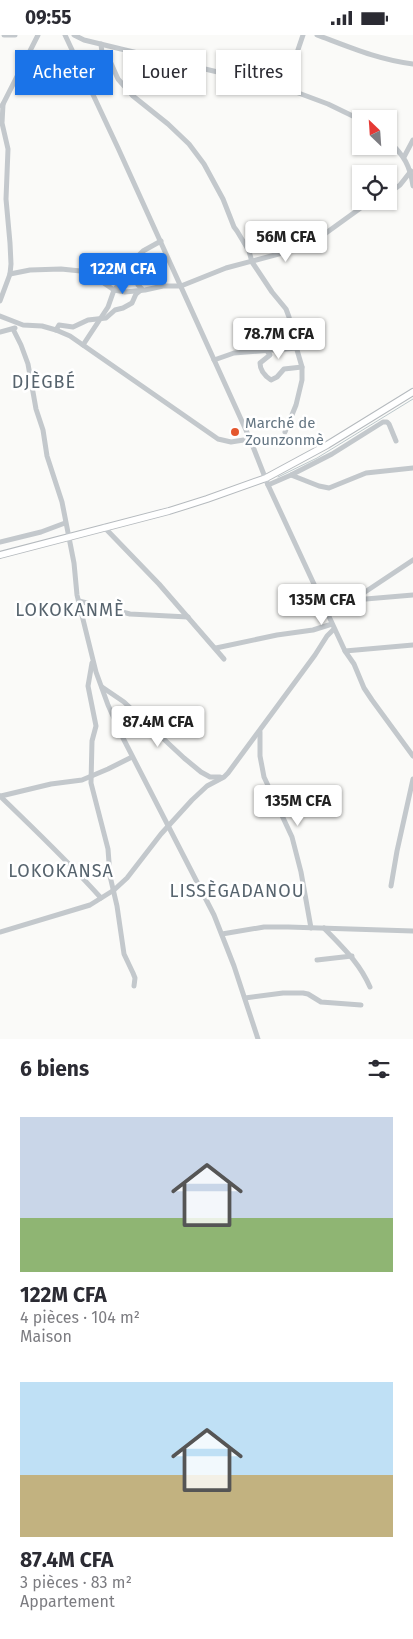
<!DOCTYPE html>
<html lang="fr">
<meta charset="utf-8">
<style>
:root{--surface:#fff;--page:#f7f7f7;--text:#2b2b33;--muted:#7c7c81;--accent:#1a73e8}
body{margin:0;font-family:"Fira Sans",sans-serif;background:var(--page);color:var(--text);height:100vh;display:flex;flex-direction:column;font-size:19px;white-space:nowrap}
*{box-sizing:border-box;margin:0}
p{font-size:16px;color:var(--muted)}
.icon{flex:none;width:28px;height:28px;fill:none;stroke:currentColor;stroke-width:2;stroke-linecap:round;stroke-linejoin:round}
.map{position:relative;height:1004px;overflow:hidden}
.sheet{display:flex;flex-direction:column;background:var(--surface);flex:1}
.sheet>*{flex:none}
.hud{position:absolute;left:15px;top:15px;width:384px;height:45px;display:flex;gap:10px}
.needle{width:32px;rotate:335deg}
.buttons{position:absolute;left:352px;top:75px;display:grid;gap:10px}
.buttons a{display:grid;place-items:center;width:45px;height:45px;border-radius:0px;background:var(--surface);box-shadow:0 1px 4px #0004;font-size:25px}
.price{position:absolute;translate:-50% -42px;padding:0 11px;border-radius:5px;background:#fff;color:#222;font-size:16px;line-height:32px;filter:drop-shadow(0 1px 2px #0008)}
.price::after{content:'';position:absolute;left:50%;top:30px;width:15px;height:11px;margin-left:-8px;background:inherit;clip-path:polygon(0 0,100% 0,50% 100%)}
.price.selected{background:var(--accent);color:#fff}
ul{padding:0;list-style:none}
li{display:grid;align-content:center;gap:10px;height:265px;padding:0 20px}
li span{display:grid;place-items:center;height:155px;border-radius:0px;color:#555}
li>.icon{margin-inline-start:auto}
span .icon{width:90px;height:90px;fill:#fffc;stroke-width:1}
li b{font-size:21px}
h2{display:flex;justify-content:space-between;align-items:center;height:60px;padding:0 20px;font-size:21px}
.pill{padding:0 18px;border-radius:0px;background:var(--surface);box-shadow:0 1px 4px #0004;font-size:18px;line-height:45px}
.pill.selected{background:var(--accent);color:#fff}
.status{display:flex;justify-content:space-between;align-items:center;height:35px;padding:0 25px;background:var(--surface);direction:ltr}
.status svg{height:14px;fill:currentColor}
.map>svg:first-child{display:block}
.lines{fill:none;stroke-linecap:round;stroke-linejoin:round}
.stream{stroke:#bbc7cb;stroke-width:1}
.major-casing{stroke:#b5babe;stroke-width:8}
.minor{stroke:#c3c8cc;stroke-width:5}
.major{stroke:#fff;stroke-width:6}
.poi-dot{fill:#e4572e;stroke:#fff;stroke-width:2}
.labels{text-anchor:middle;dominant-baseline:central;stroke-width:5;stroke-linejoin:round;paint-order:stroke}
.poi-label{font-size:15px;fill:#657683;stroke:#fff;text-anchor:start}
.quarter-label{font-size:18px;letter-spacing:1px;fill:#57646e;stroke:#fff}
</style>
<div class="status"><b>09:55</b><svg viewBox="0 0 49 12"><path d="M0 12V9h3v3zM5 12V6h3v6zM10 12V3h3v9zM15 12V0h3v12zM26 1h20v11H26zM47 4h2v5h-2z"/></svg></div>
<div class="map">
<svg width="413" height="1004" viewBox="0 0 413 1004">
<rect width="100%" height="100%" fill="#fafaf8"/>
<g class="lines">
<path class="stream" d="M278,442L317,423L413,364"/>
<defs>
<path id="major" d="M0,520L169,476L207,464L266,443L327,410L413,357"/>
</defs>
<use href="#major" class="major-casing"/>
<g class="minor">
<path d="M4,0H15"/>
<path d="M65,0L118,113L250,404L268,450L345,616L354,629L364,653L372,665L413,721"/>
<path d="M74,0L84,5L121,14L285,53L328,69L361,85"/>
<path d="M317,0C349,12 379,25 413,29"/>
<path d="M101,9L102,18L110,26L118,44L133,61L168,89L189,109L204,129L223,164L234,192L237,196L249,216L252,227L272,257L286,274L289,282L295,308L302,332V345L296,370L285,397"/>
<path d="M285,53L303,0"/>
<path d="M2,71L38,0"/>
<path d="M389,106C404,121 410,130 413,151"/>
<path d="M404,122L413,105"/>
<path d="M389,158L400,150L411,136"/>
<path d="M89,238L114,255L125,257L145,255L163,251H181L226,233L290,216L326,198L362,172L374,166"/>
<path d="M10,239L30,235L61,234L100,238L111,237L132,231L138,250L142,254L136,259L132,268L123,273L115,275L106,283L88,285L73,292L59,290L56,295"/>
<path d="M0,266L10,239L11,229L10,208L6,164L8,114L2,88L3,69"/>
<path d="M0,281L23,290L42,291L56,295L70,301L218,404L231,407L250,404"/>
<path d="M13,294L21,310L28,329L36,374L43,395L47,421L62,467L74,528L77,560L96,637L108,670L123,703L214,880L234,931L258,1004"/>
<path d="M0,297L15,293"/>
<path d="M83,310L108,272L114,255L122,246L139,220L143,216L161,206"/>
<path d="M267,316L270,320L260,328C260,335 265,341 271,345L277,342L284,334L302,332"/>
<path d="M214,325L234,318L297,313"/>
<path d="M291,440L319,451L329,453L366,438L413,433"/>
<path d="M268,450L291,440L332,419L383,387H387L389,389L396,406"/>
<path d="M104,492L159,549L224,624"/>
<path d="M0,507L41,497L65,488"/>
<path d="M354,565L413,560"/>
<path d="M79,566L130,579L188,582"/>
<path d="M327,579L353,565L413,525"/>
<path d="M216,613L277,600L313,595L332,589"/>
<path d="M345,616L413,610"/>
<path d="M92,628L88,651L96,691L92,706L91,748L108,814L110,841L117,871L124,919L133,938L135,943L134,951"/>
<path d="M102,652L124,667L184,723L201,737L210,742H220"/>
<path d="M260,697V721L264,742L292,802L301,837L311,893"/>
<path d="M0,761C34,794 69,827 101,863"/>
<path d="M1,761L51,749L82,745L108,734L132,722"/>
<path d="M391,851L397,816L413,744"/>
<path d="M324,893C343,913 359,927 370,952"/>
<path d="M0,897L90,870L114,855L127,843L161,799L192,765L207,751L224,742L228,738L315,620L327,601L334,594"/>
<path d="M222,899L264,892H288L413,896"/>
<path d="M317,925L352,921"/>
<path d="M245,963L283,958H303L308,959L321,967L361,970"/>
</g>
<use href="#major" class="major"/>
</g>
<circle class="poi-dot" cx="235" cy="397" r="5"/>
<g class="labels">
<g class="poi-label">
<text x="245" y="388">Marché de<tspan x="245" dy="17">Zounzonmè</tspan></text>
</g>
<g class="quarter-label">
<text x="44" y="347">DJÈGBÉ</text>
<text x="70" y="575">LOKOKANMÈ</text>
<text x="61" y="836">LOKOKANSA</text>
<text x="237" y="856">LISSÈGADANOU</text>
</g>
</g>
</svg>
<div class="buttons">
<a><svg class="needle" viewBox="-14 -14 28 28"><path d="M0-13l5 13h-10z" fill="#e53935"/><path d="M0 13l5-13h-10z" fill="#7c7c81"/></svg></a>
<a><svg class="icon" aria-label="locate" viewBox="0 0 24 24"><circle cx="12" cy="12" r="6"/><path d="M12 2v4M12 18v4M2 12h4M18 12h4"/></svg></a>
</div>
<b class="price" style="left:286px;top:228px">56M CFA</b>
<b class="price selected" style="left:123px;top:260px">122M CFA</b>
<b class="price" style="left:279px;top:325px">78.7M CFA</b>
<b class="price" style="left:322px;top:591px">135M CFA</b>
<b class="price" style="left:158px;top:713px">87.4M CFA</b>
<b class="price" style="left:298px;top:792px">135M CFA</b>
<div class="hud">
<a class="pill selected">Acheter</a>
<a class="pill">Louer</a>
<a class="pill">Filtres</a>
</div>
</div>
<section class="sheet">
<h2>6 biens<svg class="icon" aria-label="filters" viewBox="0 0 24 24"><path d="M4 7h16M4 17h16"/><circle cx="9" cy="7" r="2"/><circle cx="15" cy="17" r="2"/></svg></h2>
<ul>
<li><span style="background:linear-gradient(#c9d6e8 65%,#8fb573 0)"><svg class="icon" aria-label="home" viewBox="0 0 24 24"><path d="M3 11l9-7 9 7M6 9v11h12V9"/></svg></span><div><b>122M CFA</b><p>4 pièces · 104 m²</p><p>Maison</p></div></li>
<li><span style="background:linear-gradient(#bfe0f5 60%,#c2b280 0)"><svg class="icon" aria-label="home" viewBox="0 0 24 24"><path d="M3 11l9-7 9 7M6 9v11h12V9"/></svg></span><div><b>87.4M CFA</b><p>3 pièces · 83 m²</p><p>Appartement</p></div></li>
</ul>
</section>
